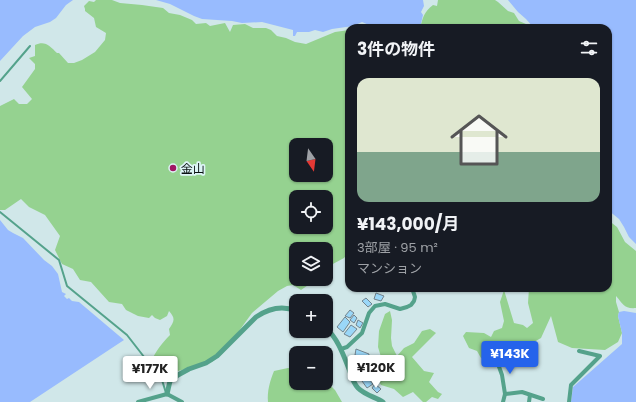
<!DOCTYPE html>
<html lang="ja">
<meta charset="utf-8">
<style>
:root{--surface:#171b24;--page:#20242c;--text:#f1f3f6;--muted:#9ea1a6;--accent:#2563eb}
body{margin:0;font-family:Poppins,"Noto Sans JP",sans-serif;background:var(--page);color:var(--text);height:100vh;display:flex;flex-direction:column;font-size:15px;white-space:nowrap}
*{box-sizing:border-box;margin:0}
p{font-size:13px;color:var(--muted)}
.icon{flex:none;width:22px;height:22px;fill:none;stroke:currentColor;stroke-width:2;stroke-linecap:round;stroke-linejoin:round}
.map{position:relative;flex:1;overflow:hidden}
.sheet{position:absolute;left:345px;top:24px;width:267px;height:268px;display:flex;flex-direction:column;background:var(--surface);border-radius:12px;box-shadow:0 1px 3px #0004}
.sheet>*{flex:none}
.needle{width:26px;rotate:166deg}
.tools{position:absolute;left:289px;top:138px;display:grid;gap:8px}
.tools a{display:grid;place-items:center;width:44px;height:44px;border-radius:8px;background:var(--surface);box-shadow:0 1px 3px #0004;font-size:20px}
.price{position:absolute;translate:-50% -34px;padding:0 9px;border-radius:4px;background:#fff;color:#222;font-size:13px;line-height:26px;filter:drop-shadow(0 1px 2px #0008)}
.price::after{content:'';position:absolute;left:50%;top:24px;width:12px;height:9px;margin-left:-6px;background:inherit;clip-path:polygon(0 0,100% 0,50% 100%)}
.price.selected{background:var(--accent);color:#fff}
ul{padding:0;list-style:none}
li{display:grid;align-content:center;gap:8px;height:212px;padding:0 12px}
li span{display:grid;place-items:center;height:124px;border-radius:12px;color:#555}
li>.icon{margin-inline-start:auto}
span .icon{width:72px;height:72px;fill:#fffc;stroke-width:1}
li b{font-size:17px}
h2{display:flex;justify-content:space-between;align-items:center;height:48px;padding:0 12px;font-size:17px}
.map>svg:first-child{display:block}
.green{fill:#95d290;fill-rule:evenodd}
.water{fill:#98bbfe}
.building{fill:#9ad7f8;stroke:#73848e}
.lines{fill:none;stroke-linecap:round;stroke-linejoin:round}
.service{stroke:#54a28b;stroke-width:2}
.minor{stroke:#54a28b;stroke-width:4}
.tertiary{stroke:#54a28b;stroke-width:5}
.poi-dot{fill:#a01864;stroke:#ddf5f6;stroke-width:1.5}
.labels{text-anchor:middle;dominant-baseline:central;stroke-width:3.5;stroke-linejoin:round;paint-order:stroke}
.poi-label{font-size:12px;fill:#0a1212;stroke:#ddf5f6;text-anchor:start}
</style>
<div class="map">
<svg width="636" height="402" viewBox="0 0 636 402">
<rect width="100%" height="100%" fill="#d0e7e9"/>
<g class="green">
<path d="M96,0H112L120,3L142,5L163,8L169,13L180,15L192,20L196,24L206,23L210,26L225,23L230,32L233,25L245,24L253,28H266L271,30L277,36L286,38L295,42L306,44L335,32L349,30V252L344,258L331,265L326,270V249H296V279H317L301,290L293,285L287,286L278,291L252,313L223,353L212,362L178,371L170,378L160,376L151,362C155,352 162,343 170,335L169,329C174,321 176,319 169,311L167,316L160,320L155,318L152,315L149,318L138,316L126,310L122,304L109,302L91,282L80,280L73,269L62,264L55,250L60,236L45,215L29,207L21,199L5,210H0V106L14,99L19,104H27L32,99L22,87L35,69V64L29,58L35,56V45C45,40 50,46 57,53H59L68,63H74L82,60L95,52L105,40L106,33L96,27L94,18L85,11V9L84,6L89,1L94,2ZM296,145H326V175H296ZM296,197H326V227H296Z"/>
<path d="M438,0H495L498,2L508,11L514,13L519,21L526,24L529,28H420C423,17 424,12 433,5L437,6Z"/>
<path d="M608,220L617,227L625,242L636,251V308C624,309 623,304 616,296V302L619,312L618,316L622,333L618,342L605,350L572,348L558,342L551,316L541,338L534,342L512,345L504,341L494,342L490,350V362L481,358L477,351L469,348L463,336L466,332L484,333L491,337L494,331L502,328L504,321L500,302L504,290L514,323L523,325L527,328L533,323L528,303L529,288H608Z"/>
<path d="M390,311L392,320L391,338L392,346L397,356L404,348L414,343L422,331L430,329L436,333L412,357L424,371L434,373L429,382L438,392L442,394L438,399L432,397L426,402H423L413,392L403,397L394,389L381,385L375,374L376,361L381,357L378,347L379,331L385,314Z"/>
<path d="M288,368L296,369V383H326V381L335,390L342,402H268C267,391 270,381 274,371Z"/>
</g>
<g class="water">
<path d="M0,0H73L66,5L56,18L50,22L35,27L23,36L0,61Z"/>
<path d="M156,0H423L424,6L421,12L423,15L420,28H376L362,22L353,26L332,29L323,32L315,30L309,32H297L295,36H293V30L262,22L242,23L232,21L202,19L194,16L170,4Z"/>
<path d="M508,0H636V244L629,237L624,227L619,219L608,210V28H534L526,19L518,12Z"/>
<path d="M0,220L8,230L13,233L23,238L44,260L52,266L58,274L62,292L66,294L64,296L67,299L69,298L72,301L79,302L124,340L30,402H0Z"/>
<path d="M624,311L636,313V402H571L573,387L622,344V333L618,316L619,312Z"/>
</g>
<g class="building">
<path d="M376,293L384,296L381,301L374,299Z"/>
<path d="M366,298L372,304L368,307L362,301Z"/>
<path d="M350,310L354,313L350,318L345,316Z"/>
<path d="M354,315L357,318L354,323L350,320Z"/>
<path d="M345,317L350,322L343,332L337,327Z"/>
<path d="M358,320L363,323L360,328L356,325Z"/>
<path d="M351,325L357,329L350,337L344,334Z"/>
<path d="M356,349L369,354L368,359L355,355Z"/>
<path d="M367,368L371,373L366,376L363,371Z"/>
<path d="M361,370L363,376L356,379L354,373Z"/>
<path d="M368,377L373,384L367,388L362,381Z"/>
<path d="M375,384L381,389L377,393L372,388Z"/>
</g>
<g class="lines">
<g class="service">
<path d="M0,81L30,46"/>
<path d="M0,212L59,260L67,286L127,335L162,380L166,393"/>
</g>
<g class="minor">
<path d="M341,349L347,347L362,333L369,313L375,306L385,304L400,309L407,307L411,305L414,301L415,297L412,288"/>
<path d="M493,350L502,375L505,394L503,402"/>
<path d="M505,394L522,392L543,399"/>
<path d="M138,402L167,394L182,402"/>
<path d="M529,402L530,395"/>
<path d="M569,402L571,385L600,356L579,351"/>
</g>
<g class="tertiary">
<path d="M326,328C338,339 343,354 349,369C351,375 353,383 358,388C365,395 375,397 383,402"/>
<path d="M167,394L170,381L178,375L189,369L206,363L217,356L256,317C268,309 282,305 296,311"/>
</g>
</g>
<circle class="poi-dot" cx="173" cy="168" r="4"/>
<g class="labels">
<g class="poi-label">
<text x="181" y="168">金山</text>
</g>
</g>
</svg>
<div class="tools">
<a><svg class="needle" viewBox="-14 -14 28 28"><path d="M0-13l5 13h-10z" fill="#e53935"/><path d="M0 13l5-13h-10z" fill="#9ea1a6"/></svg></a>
<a><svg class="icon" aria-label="locate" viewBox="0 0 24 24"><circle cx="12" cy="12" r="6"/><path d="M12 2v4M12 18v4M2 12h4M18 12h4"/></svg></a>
<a><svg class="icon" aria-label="layers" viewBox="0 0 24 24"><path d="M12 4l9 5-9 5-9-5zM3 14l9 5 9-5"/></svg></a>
<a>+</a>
<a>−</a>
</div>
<b class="price selected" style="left:510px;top:375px">¥143K</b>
<b class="price" style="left:376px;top:389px">¥120K</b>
<b class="price" style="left:150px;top:390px">¥177K</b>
<section class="sheet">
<h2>3件の物件<svg class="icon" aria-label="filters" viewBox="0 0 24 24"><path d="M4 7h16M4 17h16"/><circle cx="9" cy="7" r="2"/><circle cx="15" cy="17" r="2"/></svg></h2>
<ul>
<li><span style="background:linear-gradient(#dfe7d0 60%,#7fa58c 0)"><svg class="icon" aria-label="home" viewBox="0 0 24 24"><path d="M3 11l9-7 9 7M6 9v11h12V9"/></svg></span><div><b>¥143,000/月</b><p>3部屋 · 95 m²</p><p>マンション</p></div></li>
</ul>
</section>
</div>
